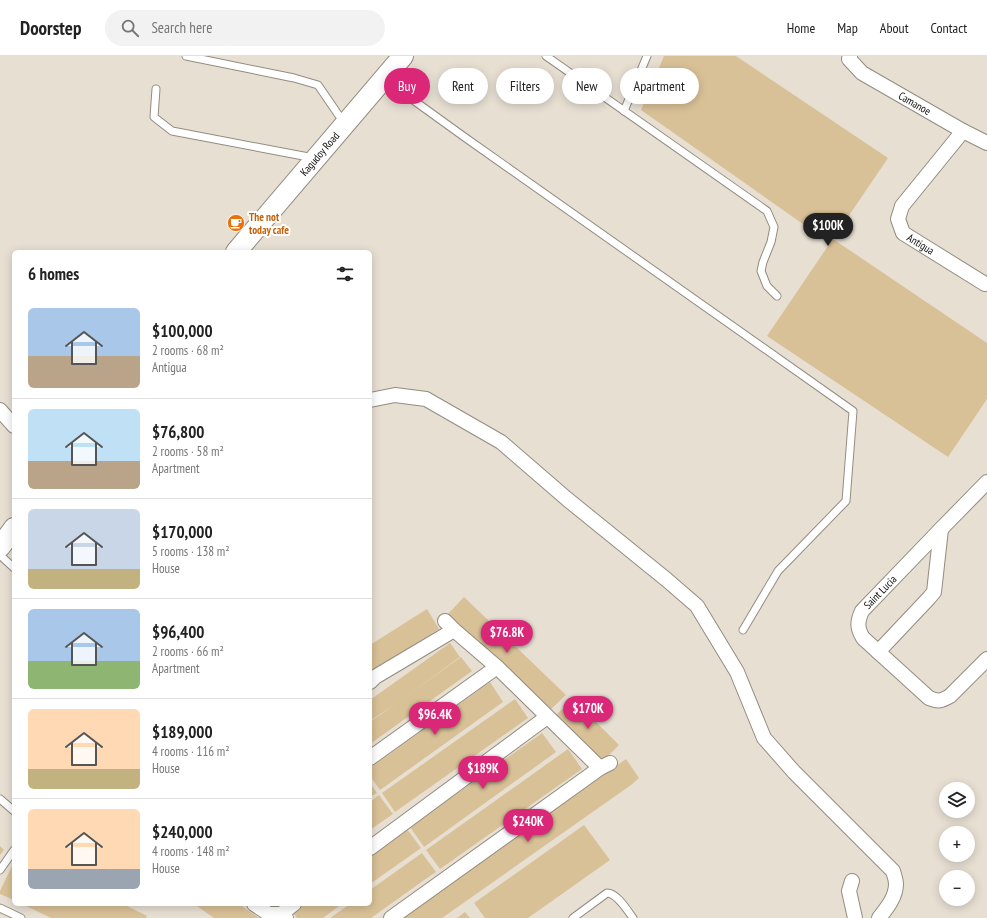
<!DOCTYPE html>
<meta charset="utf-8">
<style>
:root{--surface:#fff;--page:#f2f2f2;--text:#222;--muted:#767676;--line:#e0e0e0;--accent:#db2777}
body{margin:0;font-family:"PT Sans Narrow",sans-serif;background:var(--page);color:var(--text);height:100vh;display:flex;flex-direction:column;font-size:15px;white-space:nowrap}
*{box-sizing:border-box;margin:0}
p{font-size:13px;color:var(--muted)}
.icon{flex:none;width:22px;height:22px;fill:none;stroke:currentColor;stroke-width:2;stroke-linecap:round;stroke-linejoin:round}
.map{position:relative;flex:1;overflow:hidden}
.details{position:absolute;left:12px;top:194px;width:360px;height:656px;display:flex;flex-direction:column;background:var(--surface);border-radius:6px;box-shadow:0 2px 10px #0003}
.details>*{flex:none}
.hud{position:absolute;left:384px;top:12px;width:380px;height:36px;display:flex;gap:8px}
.buttons{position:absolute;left:939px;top:726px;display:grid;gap:8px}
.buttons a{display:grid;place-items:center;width:36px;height:36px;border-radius:50%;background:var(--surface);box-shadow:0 2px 10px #0003;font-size:20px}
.price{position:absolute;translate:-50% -34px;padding:0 9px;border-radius:14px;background:var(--accent);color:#fff;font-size:13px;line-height:26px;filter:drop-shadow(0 1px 2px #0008)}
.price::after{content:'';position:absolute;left:50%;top:24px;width:12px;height:9px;margin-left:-6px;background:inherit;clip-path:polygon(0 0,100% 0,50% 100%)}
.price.selected{background:#222;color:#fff}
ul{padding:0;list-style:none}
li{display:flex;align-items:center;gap:12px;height:100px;padding:0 16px}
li+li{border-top:1px solid var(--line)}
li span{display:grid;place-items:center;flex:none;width:112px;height:80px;border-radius:6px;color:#555}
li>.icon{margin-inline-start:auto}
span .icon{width:48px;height:48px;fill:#fffc;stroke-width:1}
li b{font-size:17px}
h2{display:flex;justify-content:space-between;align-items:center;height:48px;padding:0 16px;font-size:17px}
.tag{padding:0 14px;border-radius:18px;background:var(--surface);box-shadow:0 2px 10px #0003;font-size:14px;line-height:36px}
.tag.selected{background:var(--accent);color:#fff}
header{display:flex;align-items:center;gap:24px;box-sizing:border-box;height:56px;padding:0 20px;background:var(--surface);border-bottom:1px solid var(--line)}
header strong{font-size:19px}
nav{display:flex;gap:22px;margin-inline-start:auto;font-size:14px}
.search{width:280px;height:36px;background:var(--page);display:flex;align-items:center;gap:10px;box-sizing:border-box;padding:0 14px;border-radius:22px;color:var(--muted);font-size:15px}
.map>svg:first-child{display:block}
.building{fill:#d9c197}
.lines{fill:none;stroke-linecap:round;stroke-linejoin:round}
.lane-casing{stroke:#938c80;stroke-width:9}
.street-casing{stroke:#938c80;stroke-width:16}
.secondary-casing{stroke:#938c80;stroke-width:22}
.lane{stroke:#fff;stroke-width:7}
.street{stroke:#fff;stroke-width:14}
.secondary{stroke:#fff;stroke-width:20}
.labels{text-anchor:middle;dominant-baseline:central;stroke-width:4;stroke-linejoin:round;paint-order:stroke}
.street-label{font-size:11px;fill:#0e0c08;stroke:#fff}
.food-label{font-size:11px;font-weight:bold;fill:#c56008;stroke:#fff;text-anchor:start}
</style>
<header>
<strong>Doorstep</strong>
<div class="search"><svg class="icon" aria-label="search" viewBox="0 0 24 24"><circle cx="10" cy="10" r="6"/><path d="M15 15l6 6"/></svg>Search here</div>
<nav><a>Home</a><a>Map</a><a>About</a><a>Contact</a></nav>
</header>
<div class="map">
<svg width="987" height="862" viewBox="0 0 987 862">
<rect width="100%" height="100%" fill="#e7dfd2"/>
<g class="building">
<path d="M664,0H736L888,102L833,183L987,287V343L948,401L767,280L830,187L641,54Z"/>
<path d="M464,541L566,639L549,655L448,558Z"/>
<path d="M427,553L439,573L370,617V589Z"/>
<path d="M450,587L460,601L405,641L461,601L472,615L370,688V666L397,647L370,665V644Z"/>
<path d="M490,626L503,646L380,734L370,720V712Z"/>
<path d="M515,643L528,662L395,756L382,737Z"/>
<path d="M573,643L619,689L602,706L556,659Z"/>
<path d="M542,677L556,696L424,791L410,771Z"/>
<path d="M568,693L582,713L440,813L426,794Z"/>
<path d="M626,703L639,722L631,729L442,862H402Z"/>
<path d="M370,727L377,737L370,741Z"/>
<path d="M379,739L393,758L370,774V746Z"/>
<path d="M584,769L610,804L528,862H485L474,847Z"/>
<path d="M407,773L421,792L370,828V799Z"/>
<path d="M0,790L4,794L0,799Z"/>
<path d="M422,797L436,816L427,822L371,862H330L350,848H370V834Z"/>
<path d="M14,806V844L0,838V835Z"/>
<path d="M22,848H123L147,860L146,862H51Z"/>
<path d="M194,848H239L259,862H214Z"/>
<path d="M302,848H342L323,862H297L292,855Z"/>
<path d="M465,856L470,862H457Z"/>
</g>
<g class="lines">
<defs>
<g id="lane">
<path d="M186,0L294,22L318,29L344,67"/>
<path d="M546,0L767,155L774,171L771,186L763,206L761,215L767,230L777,240"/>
<path d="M384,23L463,80L853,355L846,445L778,515L743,574"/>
<path d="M156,33L154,61L172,75L314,102"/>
<path d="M624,55L647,0"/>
<path d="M0,499L14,512"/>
<path d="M0,743L14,755"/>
<path d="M0,814L14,794"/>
<path d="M0,852L21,862"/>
<path d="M573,862L607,837C617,837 627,854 633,862"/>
</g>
<g id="street">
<path id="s1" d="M850,0L849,3L862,17L963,75L987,87"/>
<path id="s2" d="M963,75L902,150L898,163L903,177L985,228"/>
<path d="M370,344L395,339L426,343L501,386L567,443L667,524L697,550L737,616L764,682L794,716L893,815C894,819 896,823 896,828C896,841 887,852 879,862"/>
<path d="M0,354L14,370"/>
<path d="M987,426L941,473L862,555C857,566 857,572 863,582L929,642C939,646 941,645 950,640L987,603"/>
<path d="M445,565L454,574L497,611L600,712"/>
<path d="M878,596L929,542L934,536L941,473"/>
<path d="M370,626L375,621L454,574"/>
<path d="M370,702L497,611"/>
<path d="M370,792L547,661"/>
<path d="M852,825L849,835L855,862"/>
<path d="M254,848L269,858H281L286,862"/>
<path d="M281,858L294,848"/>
<path d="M391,862L600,712L610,707"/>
</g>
<g id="secondary">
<path id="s3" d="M236,196L403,0"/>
<path d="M0,491L14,472"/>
</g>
</defs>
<use href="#lane" class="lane-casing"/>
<use href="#street" class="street-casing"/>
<use href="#secondary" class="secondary-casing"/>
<use href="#lane" class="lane"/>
<use href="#street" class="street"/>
<use href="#secondary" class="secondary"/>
</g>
<defs>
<symbol id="cafe-disc" viewBox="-11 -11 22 22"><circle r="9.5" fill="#e8710a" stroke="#fff"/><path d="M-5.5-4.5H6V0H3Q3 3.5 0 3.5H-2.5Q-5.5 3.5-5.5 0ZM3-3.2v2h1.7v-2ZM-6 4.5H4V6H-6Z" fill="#fff"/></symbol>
</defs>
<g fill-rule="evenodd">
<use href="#cafe-disc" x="226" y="157" width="20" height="20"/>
</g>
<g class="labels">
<g class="street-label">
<text stroke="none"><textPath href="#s1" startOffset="83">Camanoe</textPath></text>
<text stroke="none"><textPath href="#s3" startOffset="129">Kagudoy Road</textPath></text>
<text stroke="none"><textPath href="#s2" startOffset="146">Antigua</textPath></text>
<text transform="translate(880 536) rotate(-46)">Saint Lucia</text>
</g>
<g class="food-label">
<text x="249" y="161">The not<tspan x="249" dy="13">today cafe</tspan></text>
</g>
</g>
</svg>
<div class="buttons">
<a><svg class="icon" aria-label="layers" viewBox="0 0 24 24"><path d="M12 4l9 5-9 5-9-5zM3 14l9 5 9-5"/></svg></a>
<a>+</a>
<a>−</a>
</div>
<b class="price selected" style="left:828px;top:191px">$100K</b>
<b class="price" style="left:507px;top:598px">$76.8K</b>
<b class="price" style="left:588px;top:674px">$170K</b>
<b class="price" style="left:435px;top:680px">$96.4K</b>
<b class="price" style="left:483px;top:734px">$189K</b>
<b class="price" style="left:528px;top:787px">$240K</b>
<div class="hud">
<a class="tag selected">Buy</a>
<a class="tag">Rent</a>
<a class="tag">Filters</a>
<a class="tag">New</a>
<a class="tag">Apartment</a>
</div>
<section class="details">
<h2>6 homes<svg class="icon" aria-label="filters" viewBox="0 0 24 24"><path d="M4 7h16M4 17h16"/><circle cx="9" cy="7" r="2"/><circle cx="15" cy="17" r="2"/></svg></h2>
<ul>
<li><span style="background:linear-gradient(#a9c7e8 60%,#b9a48a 0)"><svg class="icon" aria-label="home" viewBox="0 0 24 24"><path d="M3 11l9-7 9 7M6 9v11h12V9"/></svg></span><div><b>$100,000</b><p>2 rooms · 68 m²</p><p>Antigua</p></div></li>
<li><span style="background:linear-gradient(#bfe0f5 65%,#b9a48a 0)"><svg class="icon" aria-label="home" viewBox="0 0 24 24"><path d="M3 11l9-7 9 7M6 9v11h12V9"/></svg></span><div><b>$76,800</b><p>2 rooms · 58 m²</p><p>Apartment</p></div></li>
<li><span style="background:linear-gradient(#c9d6e8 75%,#c2b280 0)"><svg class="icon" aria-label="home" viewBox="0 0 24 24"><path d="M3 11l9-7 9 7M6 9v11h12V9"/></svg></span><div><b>$170,000</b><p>5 rooms · 138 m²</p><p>House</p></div></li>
<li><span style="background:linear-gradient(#a9c7e8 65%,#8fb573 0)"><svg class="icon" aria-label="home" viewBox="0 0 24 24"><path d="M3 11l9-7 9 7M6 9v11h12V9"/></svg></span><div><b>$96,400</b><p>2 rooms · 66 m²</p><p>Apartment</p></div></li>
<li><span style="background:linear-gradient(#ffd9b3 75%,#c2b280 0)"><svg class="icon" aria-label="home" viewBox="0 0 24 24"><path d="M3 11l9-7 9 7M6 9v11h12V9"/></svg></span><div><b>$189,000</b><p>4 rooms · 116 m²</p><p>House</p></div></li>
<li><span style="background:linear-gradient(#ffd9b3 75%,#9aa5b1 0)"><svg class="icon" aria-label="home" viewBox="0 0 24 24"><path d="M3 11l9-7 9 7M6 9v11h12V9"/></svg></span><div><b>$240,000</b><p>4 rooms · 148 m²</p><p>House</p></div></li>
</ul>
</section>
</div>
